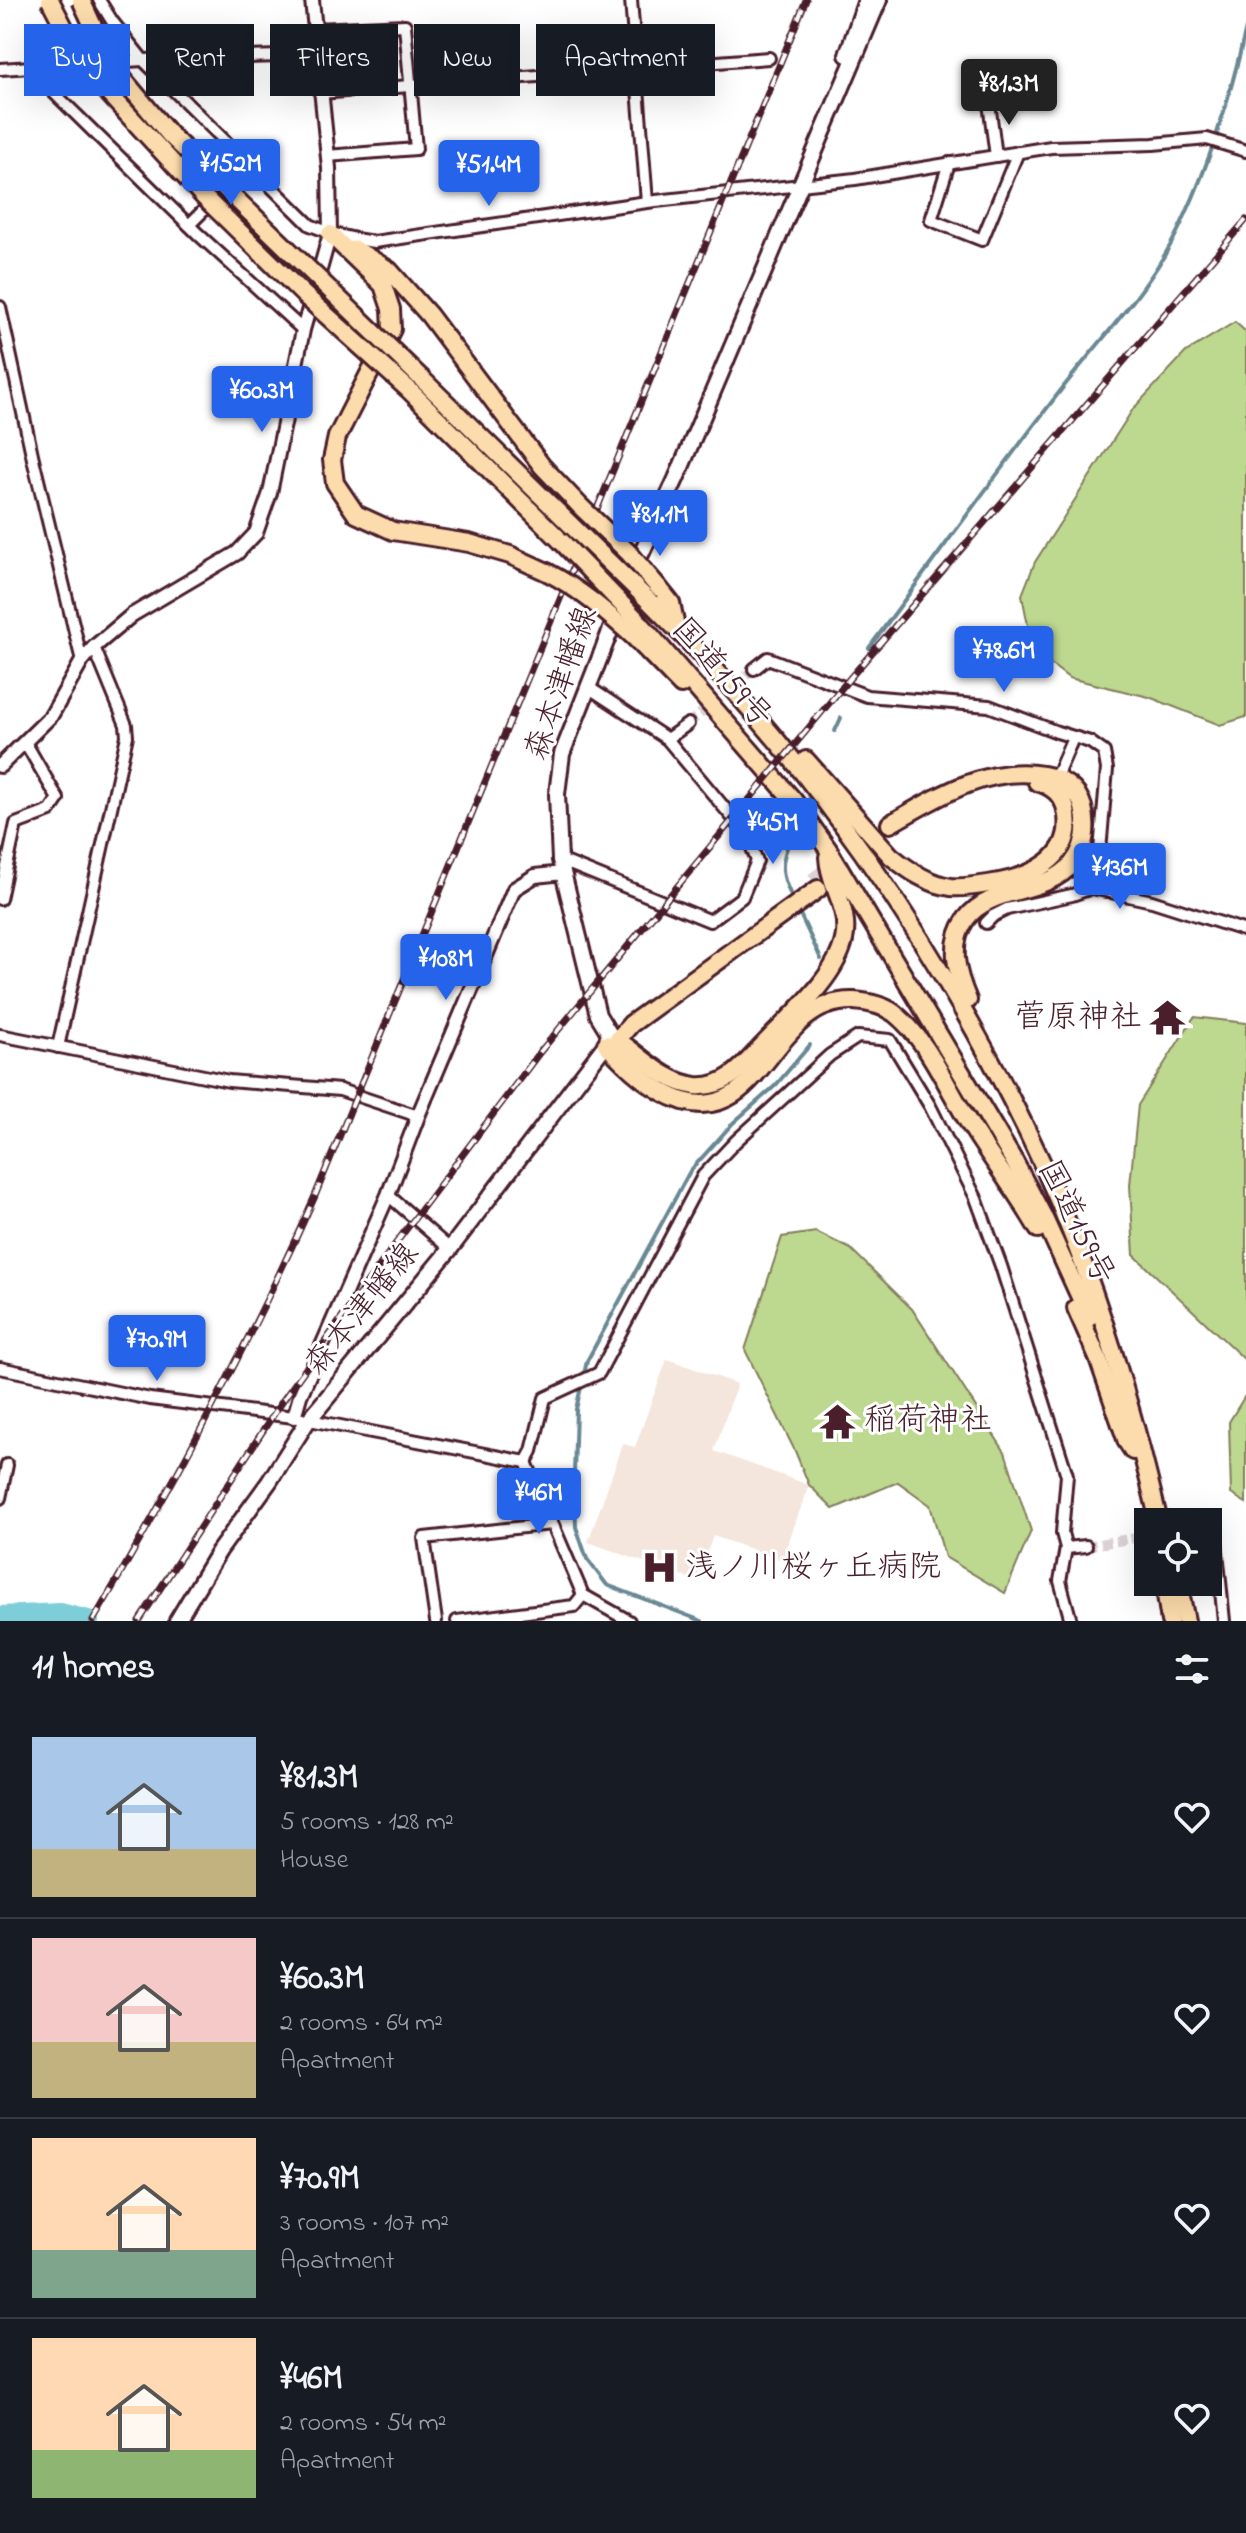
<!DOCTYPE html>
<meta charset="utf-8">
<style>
:root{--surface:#171b24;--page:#242831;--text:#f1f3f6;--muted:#9ea1a6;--line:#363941;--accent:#2563eb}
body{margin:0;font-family:"Indie Flower","Klee One",sans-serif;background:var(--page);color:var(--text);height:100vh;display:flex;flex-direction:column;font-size:30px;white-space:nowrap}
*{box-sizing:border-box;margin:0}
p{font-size:26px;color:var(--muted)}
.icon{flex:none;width:44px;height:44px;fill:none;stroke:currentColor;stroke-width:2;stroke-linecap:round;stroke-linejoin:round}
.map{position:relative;height:1621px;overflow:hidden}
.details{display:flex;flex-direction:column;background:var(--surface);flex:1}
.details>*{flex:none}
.guide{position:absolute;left:24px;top:24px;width:800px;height:72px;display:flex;gap:16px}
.controls{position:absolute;left:1134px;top:1508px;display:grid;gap:16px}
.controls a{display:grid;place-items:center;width:88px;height:88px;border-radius:0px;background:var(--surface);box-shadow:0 8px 32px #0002;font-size:40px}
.price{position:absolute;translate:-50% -68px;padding:0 18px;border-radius:8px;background:var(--accent);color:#fff;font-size:26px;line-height:52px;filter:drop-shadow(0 2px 4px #0008)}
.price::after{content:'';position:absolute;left:50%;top:48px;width:24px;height:18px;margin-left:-12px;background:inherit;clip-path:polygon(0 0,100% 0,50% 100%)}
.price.selected{background:#222;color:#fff}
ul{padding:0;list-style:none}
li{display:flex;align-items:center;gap:24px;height:200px;padding:0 32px}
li+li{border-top:2px solid var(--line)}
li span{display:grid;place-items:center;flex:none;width:224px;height:160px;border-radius:0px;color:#555}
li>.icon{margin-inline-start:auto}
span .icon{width:96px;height:96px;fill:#fffc;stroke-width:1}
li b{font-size:34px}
h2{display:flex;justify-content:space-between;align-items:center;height:96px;padding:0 32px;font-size:34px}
.tag{padding:0 28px;border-radius:0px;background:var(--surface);box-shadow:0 8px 32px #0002;font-size:28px;line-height:72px}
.tag.selected{background:var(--accent);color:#fff}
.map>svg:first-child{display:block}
.built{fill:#f4e6dc}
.green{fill:#bdd88f;stroke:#847c5d;stroke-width:2}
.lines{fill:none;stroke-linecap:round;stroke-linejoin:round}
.stream{stroke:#698893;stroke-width:4}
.river{stroke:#7eced9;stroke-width:22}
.minor-tunnel{stroke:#dbd2d5;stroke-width:10;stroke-dasharray:10 5;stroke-linecap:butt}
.trunk-tunnel{stroke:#dbd2d5;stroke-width:16;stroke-dasharray:16 8;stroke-linecap:butt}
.minor-casing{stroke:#4a1f2b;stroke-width:16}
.tertiary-casing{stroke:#4a1f2b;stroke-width:18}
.secondary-casing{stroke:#4a1f2b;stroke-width:20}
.trunk-casing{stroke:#4a1f2b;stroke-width:22}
.minor{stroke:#fff;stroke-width:10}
.tertiary{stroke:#fff;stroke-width:12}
.secondary{stroke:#fff;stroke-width:14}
.trunk{stroke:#fcdcac;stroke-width:16}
.rail-casing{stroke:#4a1f2b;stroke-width:7}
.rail{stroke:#fff;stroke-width:4;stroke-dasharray:12;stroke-linecap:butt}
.trunk-bridge-casing{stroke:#4a1f2b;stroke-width:22;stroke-linecap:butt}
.trunk-bridge{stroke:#fcdcac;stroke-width:16}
.labels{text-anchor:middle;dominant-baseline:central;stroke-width:6;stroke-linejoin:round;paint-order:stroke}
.street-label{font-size:32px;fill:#4a1f2b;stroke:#fff}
.poi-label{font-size:32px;fill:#4a1f2b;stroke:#fff;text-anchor:start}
</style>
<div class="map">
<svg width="1246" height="1621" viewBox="0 0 1246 1621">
<rect width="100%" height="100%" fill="#fff"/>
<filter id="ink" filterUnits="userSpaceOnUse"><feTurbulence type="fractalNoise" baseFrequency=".0125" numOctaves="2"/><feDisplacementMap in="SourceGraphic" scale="16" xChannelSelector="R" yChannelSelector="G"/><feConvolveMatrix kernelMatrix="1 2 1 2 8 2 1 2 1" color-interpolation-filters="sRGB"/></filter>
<g filter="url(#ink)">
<path class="built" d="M667,1359L737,1384L714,1451L809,1485L782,1560L713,1536L697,1581L588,1542L623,1444L635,1447Z"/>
<g class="green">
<path d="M1235,322L1246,332V717L1220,725L1149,697L1069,678L1033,651L1022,595L1035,562L1133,409L1186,352Z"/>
<path d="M1194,1017L1246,1023V1361L1134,1255L1130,1185L1138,1105Z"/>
<path d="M816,1232L851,1249L912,1309L1005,1452L1031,1531L1005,1593L945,1557L930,1505L898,1482L833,1509L809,1485L795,1451L745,1350L782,1237Z"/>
<path d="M1246,1394V1503L1231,1494L1229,1422Z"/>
</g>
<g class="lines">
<g class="stream">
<path d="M869,648C933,562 995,475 1061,390C1104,335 1156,282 1184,218C1212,158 1231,93 1246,28"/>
<path d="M835,731L841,718"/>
<path d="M787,848C778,869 785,883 794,902"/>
<path d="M798,910L821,959"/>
<path d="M702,1621L607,1585L587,1559L576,1527L574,1474L576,1409L587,1361L690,1171L733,1123L776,1085L810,1045"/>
</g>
<path class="river" d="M0,1617L60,1614L88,1621"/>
<g class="minor-tunnel">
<path d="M688,724L754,669"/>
<path d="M1086,1546L1148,1536"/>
</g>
<path class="trunk-tunnel" d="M813,881L890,824"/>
<defs>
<g id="minor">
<path d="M99,0L112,21L143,60L310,225C331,234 351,239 374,242L647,202L855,179L1051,147L1153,144L1207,139L1246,151"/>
<path d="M631,0L647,202"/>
<path d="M315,29L405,25L416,149L327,156"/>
<path d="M43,68L42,81L198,234L303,330"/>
<path d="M0,69L143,60L317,55"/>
<path d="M320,93L769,58"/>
<path d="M989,103L996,156"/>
<path d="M949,163L931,220L982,240L1018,152"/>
<path d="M189,225L249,165"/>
<path d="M0,307L33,459L82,661"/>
<path d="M754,669L768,658L867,696L989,706L1057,732L1090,742L1104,752L1107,769L1100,851L1092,888"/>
<path d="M667,739L688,724"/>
<path d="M1053,784L1073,738"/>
<path d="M560,860L710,921L742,897L757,861L747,835L667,739L588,687"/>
<path d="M0,899L16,824L50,811L58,799L25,742"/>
<path d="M986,923L993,916L1007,909L1072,895L1092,888L1152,901L1246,931"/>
<path d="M0,1035L229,1081L340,1090L418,1116"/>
<path d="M58,1047L127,736L126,725L94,647"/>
<path d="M388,1195L450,1249"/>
<path d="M0,1368L150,1399L294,1417L526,1462"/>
<path d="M526,1462L532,1451L545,1398L599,1373L703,1176L736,1141L830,1055L858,1037L890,1040L930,1106L976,1198L1001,1266L1067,1475L1062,1533L1066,1548L1086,1546"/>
<path d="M526,1462L583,1595L629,1621"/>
<path d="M0,1498L7,1465"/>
<path d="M1208,1530L1215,1531L1224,1621"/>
<path d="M1066,1548L1060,1581L1071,1621"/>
<path d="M436,1621L424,1538L552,1524"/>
<path d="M457,1621L574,1606L583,1595"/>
</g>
<g id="tertiary">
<path d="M0,766L51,716L82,661L94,647L132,615L237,553L256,533L270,493L303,330L330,234L329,168L312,0"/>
<path d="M294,1417L300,1396L388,1195L418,1116L514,889L535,876L563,873"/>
</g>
<g id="secondary">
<path d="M847,55L866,0"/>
<path d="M617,1040L609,1033L598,1015L560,860L557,794L562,754L637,563L676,479L879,0"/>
<path d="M177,1621L219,1551L269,1482L307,1422L450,1249L606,1044L609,1034"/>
</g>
<g id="trunk">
<path d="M330,234L383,285L391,309L392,329L337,437L332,460L335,483L356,514L393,531L469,543L510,555L547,572"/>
<path d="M355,249L389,270L429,315L542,466L581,507"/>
<path d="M422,379L571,525"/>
<path d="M408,389L561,541"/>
<path d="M659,588L671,603L676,627"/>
<path d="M651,603C809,760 930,932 1028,1133C1086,1252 1129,1393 1159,1522"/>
<path d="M640,623L794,801L828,849L1014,1161L1043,1216L1089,1317"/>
<path d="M633,636L681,685"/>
<path d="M806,760L891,856C908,870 928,884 951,887C962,888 976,886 988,884C1028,878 1077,860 1066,810C1063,794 1052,786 1037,782"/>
<path d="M890,824C937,797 987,765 1043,775C1061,778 1078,789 1083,807C1088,828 1086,847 1072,864C1045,896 991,885 966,919C948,945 957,974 968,1000"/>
<path d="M818,889L631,1024L617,1040C643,1057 664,1082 696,1086C709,1087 721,1083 731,1076C744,1067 755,1053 766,1042C792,1015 836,977 844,940C851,909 829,886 828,857"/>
<path d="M606,1044C627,1067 652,1091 683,1101C764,1125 772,998 854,1001C867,1002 883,1005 894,1013C928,1040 946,1086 969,1123C991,1159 1017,1192 1038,1229"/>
<path d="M1076,1308L1098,1358L1127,1442L1133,1451"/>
<path d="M1164,1582L1170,1621"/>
<path d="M1178,1582L1186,1621"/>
</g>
</defs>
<use href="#minor" class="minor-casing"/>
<use href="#tertiary" class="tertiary-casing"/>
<use href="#secondary" class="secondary-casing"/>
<use href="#trunk" class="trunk-casing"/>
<use href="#minor" class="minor"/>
<use href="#tertiary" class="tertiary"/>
<use href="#secondary" class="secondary"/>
<use href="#trunk" class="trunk"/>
<defs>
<g id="rail">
<path d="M93,1621C174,1484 250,1342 315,1196L806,0"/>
<path d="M139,1621L283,1400L393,1247L540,1052L850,678L1246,220"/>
</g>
</defs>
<use href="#rail" class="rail-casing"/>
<use href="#rail" class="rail"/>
<defs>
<g id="trunk-bridge">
<path d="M50,0L79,56L109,94L204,197L303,294L408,389"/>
<path d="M81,0L100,41L124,80L169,134L422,379"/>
<path d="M581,507L629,553L659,588"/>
<path d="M571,525L651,603"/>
<path d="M561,541L640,623"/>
<path d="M547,572C580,589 605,611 633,636"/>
</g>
</defs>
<use href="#trunk-bridge" class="trunk-bridge-casing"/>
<use href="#trunk-bridge" class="trunk-bridge"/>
</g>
</g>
<defs>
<symbol id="temple-bare" viewBox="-9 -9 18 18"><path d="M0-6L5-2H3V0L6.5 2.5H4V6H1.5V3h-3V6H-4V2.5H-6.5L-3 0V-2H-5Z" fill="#4a1f2b" stroke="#fff" stroke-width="2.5" paint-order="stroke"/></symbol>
<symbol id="hospital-bare" viewBox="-9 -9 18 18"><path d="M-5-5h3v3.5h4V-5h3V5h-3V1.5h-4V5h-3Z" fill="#4a1f2b" stroke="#fff" stroke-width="2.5" paint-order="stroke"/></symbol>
</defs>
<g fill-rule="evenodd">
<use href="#temple-bare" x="1142" y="992" width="51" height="51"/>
<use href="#temple-bare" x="812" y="1396" width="51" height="51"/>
<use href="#hospital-bare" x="634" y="1542" width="51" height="51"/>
</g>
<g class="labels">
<g class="street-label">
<text transform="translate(721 674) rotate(49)">国道159号</text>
<text transform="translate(563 684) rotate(-71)">森本津幡線</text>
<text transform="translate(1075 1223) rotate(64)">国道159号</text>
<text transform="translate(363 1310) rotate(-51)">森本津幡線</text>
</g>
<g class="poi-label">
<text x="1142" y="1018" text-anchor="end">菅原神社</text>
<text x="864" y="1421">稲荷神社</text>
<text x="685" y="1568">浅ノ川桜ヶ丘病院</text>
</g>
</g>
</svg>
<div class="controls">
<a><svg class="icon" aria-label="locate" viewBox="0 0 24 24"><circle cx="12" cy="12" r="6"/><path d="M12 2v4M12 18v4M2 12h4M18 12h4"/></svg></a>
</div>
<b class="price selected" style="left:1009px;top:127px">¥81.3M</b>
<b class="price" style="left:231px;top:207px">¥152M</b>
<b class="price" style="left:489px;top:208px">¥51.4M</b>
<b class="price" style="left:262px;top:434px">¥60.3M</b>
<b class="price" style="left:660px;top:558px">¥81.1M</b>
<b class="price" style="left:1004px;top:694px">¥78.6M</b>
<b class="price" style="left:773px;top:866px">¥45M</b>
<b class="price" style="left:1120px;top:911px">¥136M</b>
<b class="price" style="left:446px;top:1002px">¥108M</b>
<b class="price" style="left:157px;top:1383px">¥70.9M</b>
<b class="price" style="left:539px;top:1536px">¥46M</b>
<div class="guide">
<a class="tag selected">Buy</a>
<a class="tag">Rent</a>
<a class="tag">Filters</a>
<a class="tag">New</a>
<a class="tag">Apartment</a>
</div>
</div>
<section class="details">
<h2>11 homes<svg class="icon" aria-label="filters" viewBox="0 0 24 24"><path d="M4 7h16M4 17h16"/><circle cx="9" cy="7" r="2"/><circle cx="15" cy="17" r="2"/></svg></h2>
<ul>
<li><span style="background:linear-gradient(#a9c7e8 70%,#c2b280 0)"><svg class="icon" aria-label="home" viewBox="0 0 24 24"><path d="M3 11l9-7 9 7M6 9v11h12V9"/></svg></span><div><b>¥81.3M</b><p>5 rooms · 128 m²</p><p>House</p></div><svg class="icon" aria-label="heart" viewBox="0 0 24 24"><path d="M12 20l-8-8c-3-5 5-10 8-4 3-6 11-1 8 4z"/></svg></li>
<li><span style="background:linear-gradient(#f6c9c9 65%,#c2b280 0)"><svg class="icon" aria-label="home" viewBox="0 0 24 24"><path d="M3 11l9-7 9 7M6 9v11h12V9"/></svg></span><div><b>¥60.3M</b><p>2 rooms · 64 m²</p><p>Apartment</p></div><svg class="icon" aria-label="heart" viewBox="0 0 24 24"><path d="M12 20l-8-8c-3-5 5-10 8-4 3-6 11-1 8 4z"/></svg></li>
<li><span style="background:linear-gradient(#ffd9b3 70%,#7fa58c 0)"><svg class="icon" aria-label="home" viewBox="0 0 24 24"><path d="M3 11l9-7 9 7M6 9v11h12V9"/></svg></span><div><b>¥70.9M</b><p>3 rooms · 107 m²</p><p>Apartment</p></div><svg class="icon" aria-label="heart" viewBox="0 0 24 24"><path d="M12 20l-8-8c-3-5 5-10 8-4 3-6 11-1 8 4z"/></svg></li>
<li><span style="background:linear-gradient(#ffd9b3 70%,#8fb573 0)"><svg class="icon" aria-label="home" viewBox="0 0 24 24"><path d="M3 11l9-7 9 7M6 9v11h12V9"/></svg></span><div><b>¥46M</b><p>2 rooms · 54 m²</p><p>Apartment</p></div><svg class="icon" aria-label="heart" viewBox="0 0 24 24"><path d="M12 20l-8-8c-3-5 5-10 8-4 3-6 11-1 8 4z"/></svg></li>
</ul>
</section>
